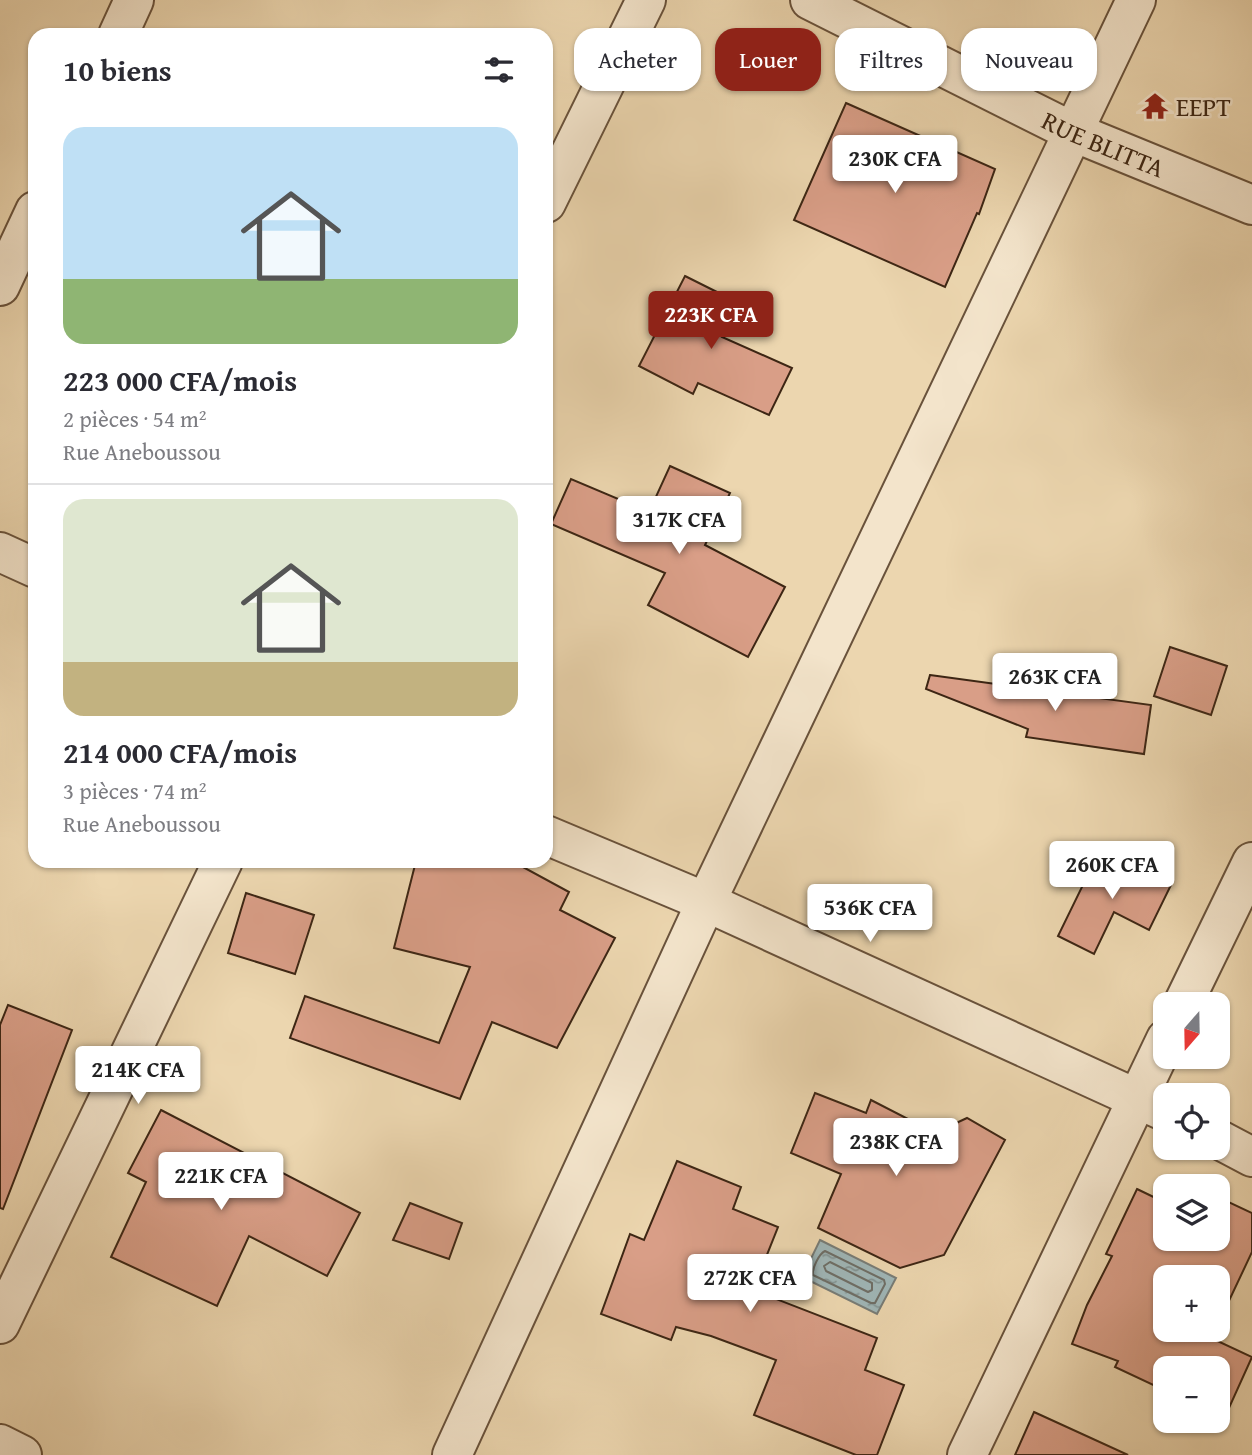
<!DOCTYPE html>
<html lang="fr">
<meta charset="utf-8">
<style>
:root{--surface:#fff;--page:#f2f2f3;--text:#2b2b33;--muted:#7c7c81;--line:#e1e1e2;--accent:#8f2418}
body{margin:0;font-family:"Gentium Book Plus",serif;background:var(--page);color:var(--text);height:100vh;display:flex;flex-direction:column;font-size:26px;white-space:nowrap}
*{box-sizing:border-box;margin:0}
p{font-size:23px;color:var(--muted)}
.icon{flex:none;width:38px;height:38px;fill:none;stroke:currentColor;stroke-width:2;stroke-linecap:round;stroke-linejoin:round}
.map{position:relative;flex:1;overflow:hidden}
.sheet{position:absolute;left:28px;top:28px;width:525px;height:840px;display:flex;flex-direction:column;background:var(--surface);border-radius:21px;box-shadow:0 2px 5px #0004}
.sheet>*{flex:none}
.guide{position:absolute;left:574px;top:28px;width:572px;height:63px;display:flex;gap:14px}
.needle{width:46px;rotate:200deg}
.buttons{position:absolute;left:1153px;top:992px;display:grid;gap:14px}
.buttons a{display:grid;place-items:center;width:77px;height:77px;border-radius:14px;background:var(--surface);box-shadow:0 2px 5px #0004;font-size:35px}
.price{position:absolute;translate:-50% -60px;padding:0 16px;border-radius:7px;background:#fff;color:#222;font-size:23px;line-height:46px;filter:drop-shadow(0 2px 4px #0008)}
.price::after{content:'';position:absolute;left:50%;top:42px;width:21px;height:16px;margin-left:-10px;background:inherit;clip-path:polygon(0 0,100% 0,50% 100%)}
.price.active{background:var(--accent);color:#fff}
ul{padding:0;list-style:none}
li{display:grid;align-content:center;gap:14px;height:371px;padding:0 35px}
li+li{border-top:2px solid var(--line)}
li span{display:grid;place-items:center;height:217px;border-radius:21px;color:#555}
li>.icon{margin-inline-start:auto}
span .icon{width:126px;height:126px;fill:#fffc;stroke-width:1}
li b{font-size:30px}
h2{display:flex;justify-content:space-between;align-items:center;height:84px;padding:0 35px;font-size:30px}
.pill{padding:0 24px;border-radius:21px;background:var(--surface);box-shadow:0 2px 5px #0004;font-size:24px;line-height:63px}
.pill.active{background:var(--accent);color:#fff}
.map>svg:first-child{display:block}
.water{fill:url(#water-ripples);stroke:#787c76;stroke-width:2}
.lines{fill:none;stroke-linecap:round;stroke-linejoin:round}
.shore{stroke:#6e6e66;stroke-width:2}
.building{fill:#d99e87;stroke:#3d2614;stroke-width:2}
.street-casing{stroke:#69523b;stroke-width:42}
.street{stroke:#f3e4cb;stroke-width:38}
.labels{text-anchor:middle;dominant-baseline:central;stroke-width:5;stroke-linejoin:round;paint-order:stroke}
.poi-label{font-size:26px;fill:#3d2614;stroke:#f3e4cb;text-anchor:start}
.street-label{font-size:26px;fill:#3d2614;stroke:#f3e4cb}
</style>
<div class="map">
<svg width="1252" height="1455" viewBox="0 0 1252 1455">
<defs>
<pattern id="water-ripples" width="26" height="14" patternUnits="userSpaceOnUse" patternTransform="scale(1.75)"><rect width="26" height="14" fill="#9fb6b7"/><path d="M2 4q2-2 4 0t4 0M15 11q2-2 4 0t4 0" fill="none" stroke="#839494"/></pattern>
</defs>
<rect width="100%" height="100%" fill="#ecd6af"/>
<filter id="stains"><feTurbulence type="fractalNoise" baseFrequency=".00286" numOctaves="4"/><feColorMatrix values="0 0 0 0 .2 0 0 0 0 .09 0 0 0 0 .02 0 0 0 .5 -.17"/></filter>
<radialGradient id="worn" r=".72"><stop offset=".6" stop-color="#630" stop-opacity="0"/><stop offset="1" stop-color="#630" stop-opacity=".3"/></radialGradient>
<path class="water" d="M820,1240L896,1278L877,1314L802,1277Z"/>
<g class="lines">
<g class="shore">
<path d="M825,1251L884,1280L885,1284L875,1303H871L813,1275C812,1268 819,1254 825,1251Z"/>
<path d="M830,1262L872,1283V1290L868,1292L826,1271L824,1266Z"/>
</g>
</g>
<g class="building">
<path d="M846,103L995,169L979,214L977,213L945,287L794,220Z"/>
<path d="M685,276L739,303L722,337L792,368L769,415L698,383L693,394L639,366Z"/>
<path d="M670,466L730,493L705,545L785,587L748,657L648,605L665,573L551,524L571,479L649,512Z"/>
<path d="M1170,647L1227,666L1211,715L1154,696Z"/>
<path d="M930,675L1151,705L1144,754L1026,737L1028,729L926,689Z"/>
<path d="M1100,850L1171,885L1149,930L1114,912L1094,954L1058,936Z"/>
<path d="M416,861H512L569,892L560,910L615,938L557,1048L492,1022L460,1099L290,1038L305,996L439,1043L470,967L394,948Z"/>
<path d="M246,893L314,915L295,974L228,953Z"/>
<path d="M8,1005L72,1030L3,1209L0,1208V1025Z"/>
<path d="M815,1093L866,1113L871,1100L935,1133L967,1118L1005,1140L944,1255L900,1268L818,1228L841,1174L791,1153Z"/>
<path d="M161,1110L360,1213L327,1276L249,1236L217,1306L111,1257L146,1182L128,1173Z"/>
<path d="M677,1161L741,1187L733,1209L778,1227L753,1290L877,1338L865,1370L904,1385L877,1455H856L754,1415L776,1360L711,1336L676,1327L671,1340L601,1314L630,1234L644,1240Z"/>
<path d="M1137,1189L1166,1203V1239H1218V1197L1252,1213V1252L1218,1324V1278H1166V1330H1215L1211,1338L1252,1357L1224,1419L1218,1416V1368H1166V1391L1115,1367L1118,1361L1072,1344L1087,1305L1112,1256L1106,1254Z"/>
<path d="M410,1203L462,1223L449,1259L393,1240Z"/>
<path d="M1034,1412L1128,1455H1015Z"/>
</g>
<g class="lines">
<defs>
<g id="street">
<path id="s1" d="M810,0L1071,131L1252,205"/>
<path d="M118,35L134,0"/>
<path d="M546,203L646,0"/>
<path d="M0,286L35,211"/>
<path d="M0,552L35,568"/>
<path d="M546,835L706,902L1166,1112"/>
<path d="M1183,1004L1252,862"/>
<path d="M1218,1139L1252,1157"/>
<path d="M0,1324L223,861"/>
<path d="M0,1444L22,1455"/>
<path d="M452,1455L706,902L1136,0"/>
<path d="M967,1455L1166,1039"/>
</g>
</defs>
<use href="#street" class="street-casing"/>
<use href="#street" class="street"/>
</g>
<defs>
<symbol id="temple-bare" viewBox="-9 -9 18 18"><path d="M0-6L5-2H3V0L6.5 2.5H4V6H1.5V3h-3V6H-4V2.5H-6.5L-3 0V-2H-5Z" fill="#8f2418" stroke="#f3e4cb" stroke-width="2.5" paint-order="stroke"/></symbol>
</defs>
<g fill-rule="evenodd">
<use href="#temple-bare" x="1136" y="87" width="38" height="38"/>
</g>
<g class="labels">
<g class="poi-label">
<text x="1176" y="106">EEPT</text>
</g>
<g class="street-label">
<text stroke="none"><textPath href="#s1" startOffset="327">RUE BLITTA</textPath></text>
</g>
</g>
<rect width="100%" height="100%" filter="url(#stains)"/>
<rect width="100%" height="100%" fill="url(#worn)"/>
</svg>
<div class="buttons">
<a><svg class="needle" viewBox="-14 -14 28 28"><path d="M0-13l5 13h-10z" fill="#e53935"/><path d="M0 13l5-13h-10z" fill="#7c7c81"/></svg></a>
<a><svg class="icon" aria-label="locate" viewBox="0 0 24 24"><circle cx="12" cy="12" r="6"/><path d="M12 2v4M12 18v4M2 12h4M18 12h4"/></svg></a>
<a><svg class="icon" aria-label="layers" viewBox="0 0 24 24"><path d="M12 4l9 5-9 5-9-5zM3 14l9 5 9-5"/></svg></a>
<a>+</a>
<a>−</a>
</div>
<b class="price" style="left:895px;top:195px">230K CFA</b>
<b class="price active" style="left:711px;top:351px">223K CFA</b>
<b class="price" style="left:679px;top:556px">317K CFA</b>
<b class="price" style="left:1055px;top:713px">263K CFA</b>
<b class="price" style="left:1112px;top:901px">260K CFA</b>
<b class="price" style="left:870px;top:944px">536K CFA</b>
<b class="price" style="left:138px;top:1106px">214K CFA</b>
<b class="price" style="left:896px;top:1178px">238K CFA</b>
<b class="price" style="left:221px;top:1212px">221K CFA</b>
<b class="price" style="left:750px;top:1314px">272K CFA</b>
<div class="guide">
<a class="pill">Acheter</a>
<a class="pill active">Louer</a>
<a class="pill">Filtres</a>
<a class="pill">Nouveau</a>
</div>
<section class="sheet">
<h2>10 biens<svg class="icon" aria-label="filters" viewBox="0 0 24 24"><path d="M4 7h16M4 17h16"/><circle cx="9" cy="7" r="2"/><circle cx="15" cy="17" r="2"/></svg></h2>
<ul>
<li><span style="background:linear-gradient(#bfe0f5 70%,#8fb573 0)"><svg class="icon" aria-label="home" viewBox="0 0 24 24"><path d="M3 11l9-7 9 7M6 9v11h12V9"/></svg></span><div><b>223 000 CFA/mois</b><p>2 pièces · 54 m²</p><p>Rue Aneboussou</p></div></li>
<li><span style="background:linear-gradient(#dfe7d0 75%,#c2b280 0)"><svg class="icon" aria-label="home" viewBox="0 0 24 24"><path d="M3 11l9-7 9 7M6 9v11h12V9"/></svg></span><div><b>214 000 CFA/mois</b><p>3 pièces · 74 m²</p><p>Rue Aneboussou</p></div></li>
</ul>
</section>
</div>
